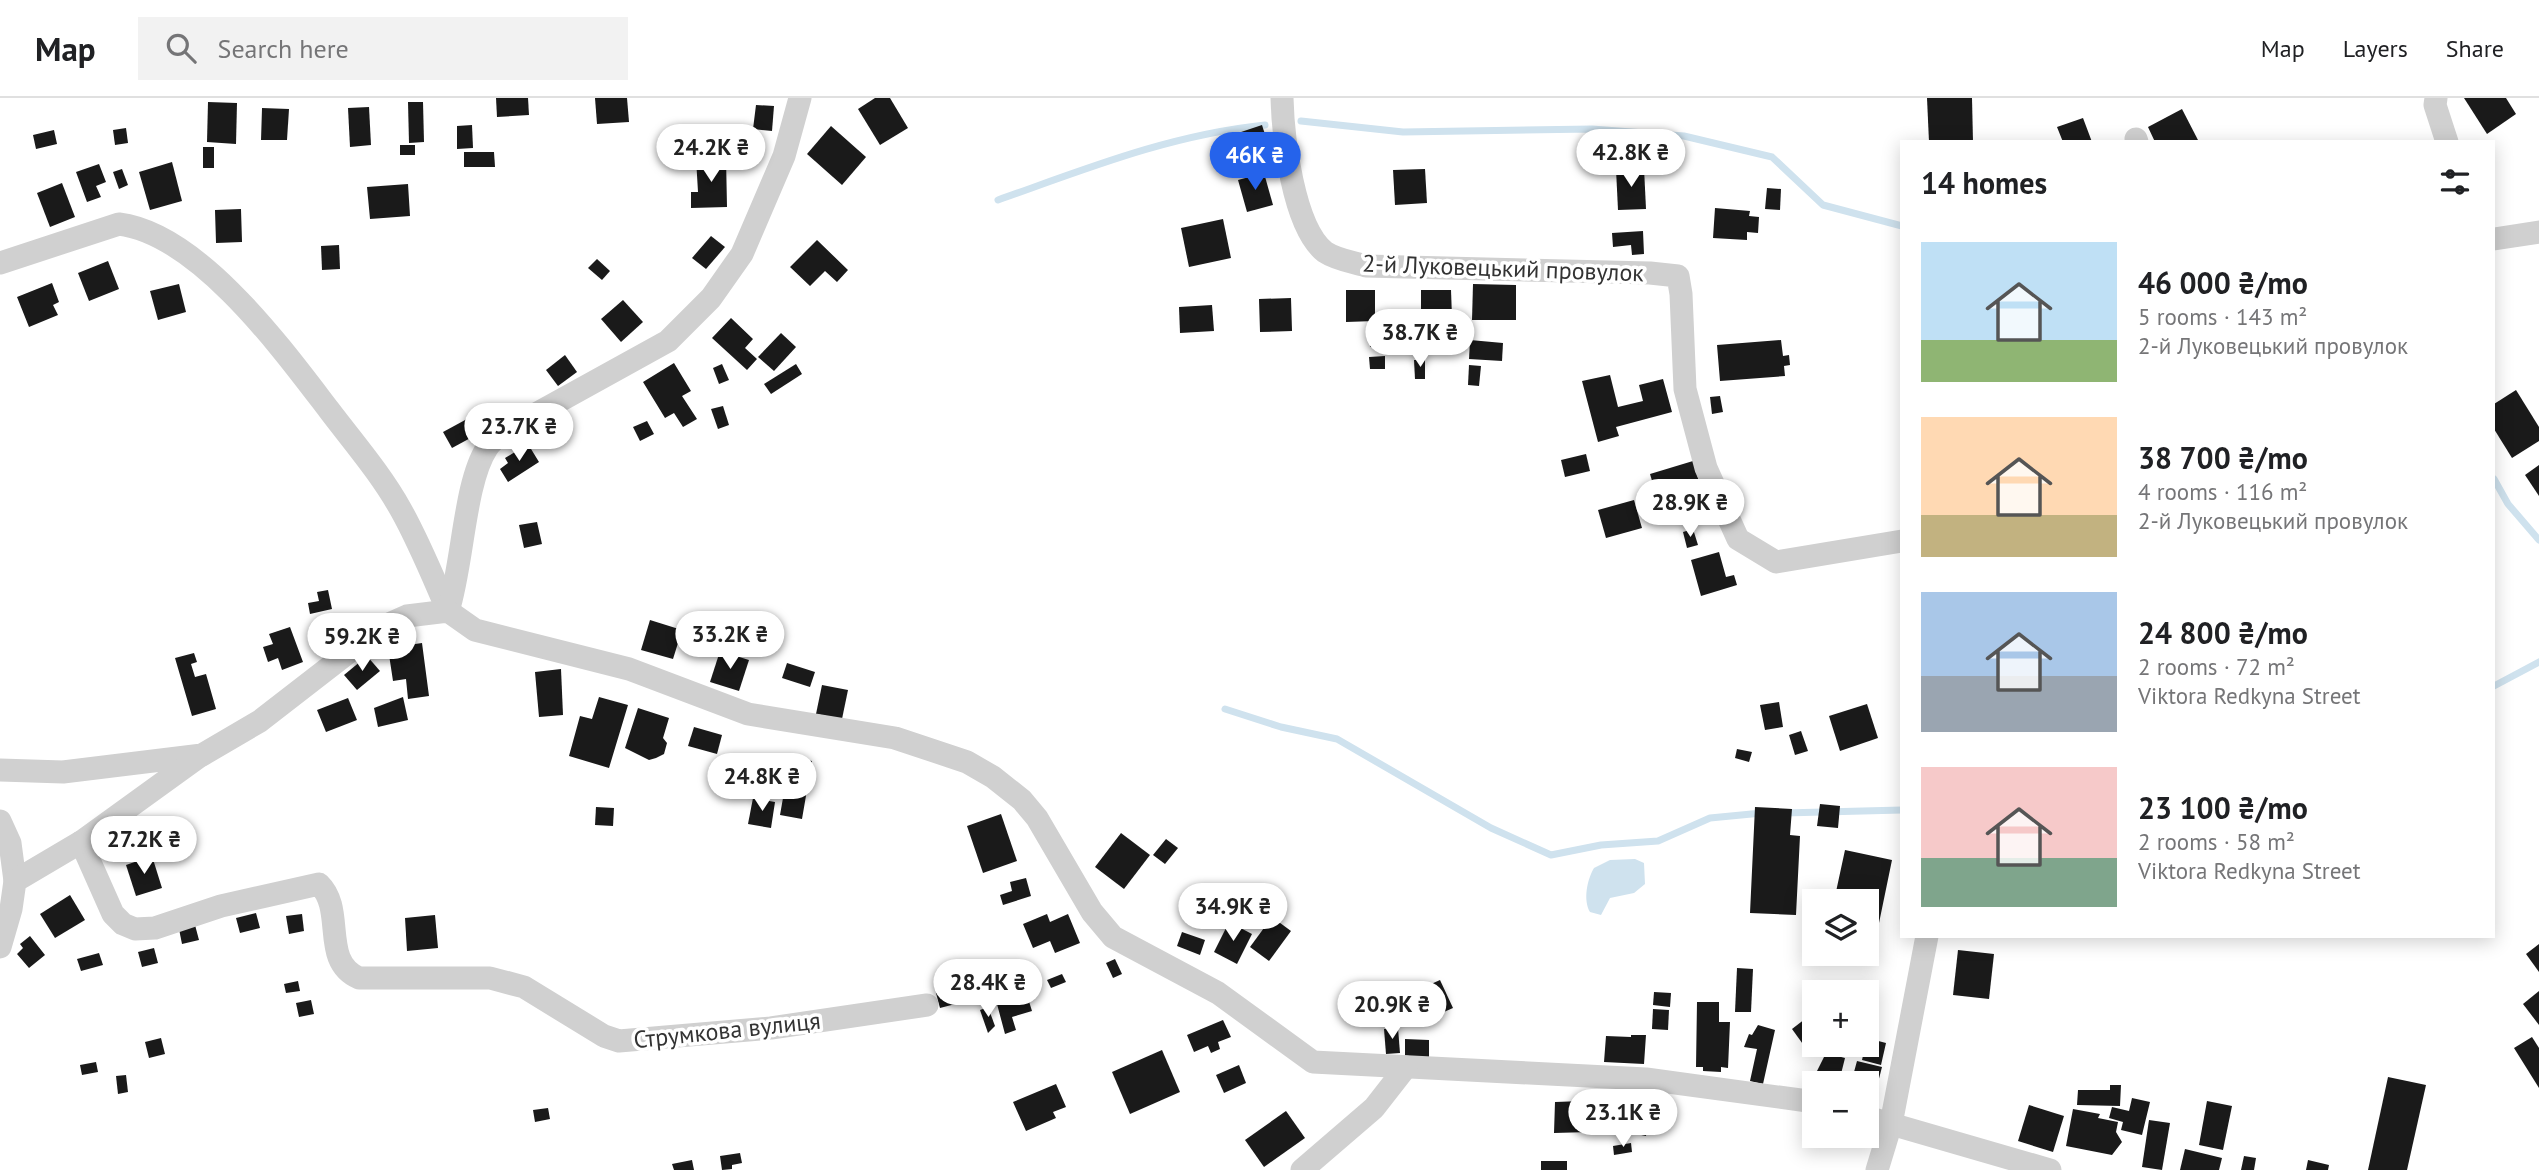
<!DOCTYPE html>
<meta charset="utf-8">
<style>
:root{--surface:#fff;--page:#f2f2f2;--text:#202124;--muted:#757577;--line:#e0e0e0;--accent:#2563eb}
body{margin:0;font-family:"PT Sans",sans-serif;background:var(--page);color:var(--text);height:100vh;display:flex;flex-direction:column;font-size:26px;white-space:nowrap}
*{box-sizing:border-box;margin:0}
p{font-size:23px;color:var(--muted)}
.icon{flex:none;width:38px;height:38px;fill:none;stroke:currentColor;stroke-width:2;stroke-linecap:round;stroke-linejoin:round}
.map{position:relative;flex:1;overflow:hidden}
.sheet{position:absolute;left:1900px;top:42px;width:595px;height:798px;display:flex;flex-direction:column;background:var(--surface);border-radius:0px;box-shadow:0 4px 18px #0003}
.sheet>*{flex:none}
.buttons{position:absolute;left:1802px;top:791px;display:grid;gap:14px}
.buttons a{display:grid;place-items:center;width:77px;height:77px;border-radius:0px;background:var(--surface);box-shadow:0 4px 18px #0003;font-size:35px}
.price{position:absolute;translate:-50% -60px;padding:0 16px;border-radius:24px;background:#fff;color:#222;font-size:23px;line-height:46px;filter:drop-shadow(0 2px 4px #0008)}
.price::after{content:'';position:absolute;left:50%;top:42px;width:21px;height:16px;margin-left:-10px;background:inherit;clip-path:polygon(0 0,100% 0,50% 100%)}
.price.active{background:var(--accent);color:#fff}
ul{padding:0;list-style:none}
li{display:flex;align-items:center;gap:21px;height:175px;padding:0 21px}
li span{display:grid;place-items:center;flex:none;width:196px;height:140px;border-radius:0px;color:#555}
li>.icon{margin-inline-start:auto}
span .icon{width:84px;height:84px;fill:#fffc;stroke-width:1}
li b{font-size:30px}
h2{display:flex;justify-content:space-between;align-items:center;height:84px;padding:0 21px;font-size:30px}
header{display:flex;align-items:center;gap:42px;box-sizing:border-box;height:98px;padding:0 35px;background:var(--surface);border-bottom:2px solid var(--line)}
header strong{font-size:33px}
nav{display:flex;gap:38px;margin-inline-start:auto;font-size:24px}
.search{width:490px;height:63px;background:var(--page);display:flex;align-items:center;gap:18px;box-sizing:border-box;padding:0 24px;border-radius:0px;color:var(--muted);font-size:26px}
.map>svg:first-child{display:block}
.water{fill:#cfe2ee}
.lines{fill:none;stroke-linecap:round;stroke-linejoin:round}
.stream{stroke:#cfe2ee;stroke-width:7}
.building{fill:#1a1a1a}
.street{stroke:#d0d0d0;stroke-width:23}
.labels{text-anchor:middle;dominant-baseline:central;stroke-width:7;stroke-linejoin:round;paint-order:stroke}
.street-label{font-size:24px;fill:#333;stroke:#fff}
</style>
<header>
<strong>Map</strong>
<div class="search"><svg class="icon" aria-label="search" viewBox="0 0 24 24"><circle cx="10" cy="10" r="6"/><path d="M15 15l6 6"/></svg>Search here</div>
<nav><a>Map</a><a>Layers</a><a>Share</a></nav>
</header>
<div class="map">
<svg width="2539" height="1072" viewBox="0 0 2539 1072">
<rect width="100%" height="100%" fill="#fff"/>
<path class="water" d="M1635,761L1644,765L1645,786L1634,795L1610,800L1601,817L1590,814C1583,802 1587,782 1594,770L1610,762Z"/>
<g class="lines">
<g class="stream">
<path d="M1301,23L1403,34L1592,31L1684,38L1772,59L1823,107L1902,128"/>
<path d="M998,102C1088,70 1170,37 1265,27"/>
<path d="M2494,381L2508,406L2539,442"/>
<path d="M2494,588L2539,564"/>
<path d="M1225,611L1281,629L1337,641L1491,730L1551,757L1601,747L1658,743L1710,720L1762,715"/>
<path d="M1784,715L1902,712"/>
</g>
</g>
<g class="building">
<path d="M496,0H528L529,17L497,19Z"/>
<path d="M595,0H627L629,24L597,26Z"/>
<path d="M875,0H890L908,30L880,47L858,11Z"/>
<path d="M1927,0H1972L1973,44H1929Z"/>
<path d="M2464,0H2506L2516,16L2487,36Z"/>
<path d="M208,4L237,5L236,46L207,44Z"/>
<path d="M408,4H423L424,44L409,45Z"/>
<path d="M756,7L774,8L772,33L753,31Z"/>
<path d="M369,9L371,47L350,49L348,10Z"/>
<path d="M262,10L289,11L287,42H261Z"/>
<path d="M2182,11L2199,44H2155L2148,29Z"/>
<path d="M2083,20L2092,44H2063L2057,29Z"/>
<path d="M472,27L473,50L457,51V28Z"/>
<path d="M1262,27L1269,49L1241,57L1235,36Z"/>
<path d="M831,28L866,59L842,87L807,56Z"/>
<path d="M126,30L128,45L115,47L113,32Z"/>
<path d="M54,32L57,46L36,51L33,37Z"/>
<rect x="400" y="47" width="15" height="10"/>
<rect x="203" y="49" width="11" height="21"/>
<path d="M464,54H494L495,69H464Z"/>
<path d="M726,59L727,109L691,110V94H698L696,60Z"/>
<path d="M172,64L182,103L150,112L139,74Z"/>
<path d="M99,66L106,84L96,88L101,99L87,104L76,74Z"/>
<path d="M1644,70L1646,111L1618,112L1616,71Z"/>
<path d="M122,71L128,87L119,91L113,74Z"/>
<path d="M1425,71L1427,105L1395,107L1393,72Z"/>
<path d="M1264,75L1273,107L1247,114L1238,82Z"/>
<path d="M62,85L75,119L50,129L37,95Z"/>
<path d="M408,86L410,118L370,121L367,89Z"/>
<path d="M1767,90L1781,91L1780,112L1765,111Z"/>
<path d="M1715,110L1750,113L1749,118L1759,119L1758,135L1747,134V142L1713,140Z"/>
<path d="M241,111L242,144L216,145L215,112Z"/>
<path d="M1223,121L1231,160L1189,169L1181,130Z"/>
<path d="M1643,133L1644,156L1632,157L1631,147L1613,149L1612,135Z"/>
<path d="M711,138L725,149L706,171L692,160Z"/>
<path d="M817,142L848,172L837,184L825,173L810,188L790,169Z"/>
<path d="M339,147L340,171L322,172L321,148Z"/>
<path d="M597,161L610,173L602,182L588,170Z"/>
<path d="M108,163L119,191L89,203L78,175Z"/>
<path d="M52,185L59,204L53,207L58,217L29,229L17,199Z"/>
<path d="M179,186L186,214L158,222L150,193Z"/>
<path d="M1473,186L1516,187V222H1472Z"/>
<path d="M1346,192H1375V223L1346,224Z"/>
<path d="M1421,192H1451L1452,219L1421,220Z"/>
<path d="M1291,200L1292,233L1260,234L1259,201Z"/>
<path d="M623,202L643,224L621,244L601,221Z"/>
<path d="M1212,207L1214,233L1180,235L1179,209Z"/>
<path d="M731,220L753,241L745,250L757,261L747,272L712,240Z"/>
<rect x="1370" y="232" width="25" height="17"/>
<path d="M781,235L796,249L774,273L758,259Z"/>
<path d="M1470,242L1503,245L1502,263L1469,261Z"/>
<path d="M1781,242L1783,258L1789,257L1790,267L1784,268L1785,278L1720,283L1717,247Z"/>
<path d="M565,257L577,274L558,288L546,272Z"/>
<path d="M1385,258V271H1370L1369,259Z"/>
<path d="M1414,262H1425V281H1415Z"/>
<path d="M674,265L691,293L682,298L697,321L683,329L674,315L665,320L643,284Z"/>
<path d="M722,266L729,282L719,286L713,270Z"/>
<path d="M796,266L802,276L771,296L764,286Z"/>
<path d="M1469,267L1481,268L1479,288L1468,287Z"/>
<path d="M1610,277L1618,309L1643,303L1639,287L1663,281L1672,314L1616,329L1619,338L1598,344L1582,283Z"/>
<path d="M2516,292L2539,329V343L2512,360L2494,331V306Z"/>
<path d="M1720,298L1723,314L1712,316L1710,299Z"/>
<path d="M723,308L729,327L718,331L711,311Z"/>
<path d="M467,321L476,337L452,350L443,334Z"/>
<path d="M647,323L654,336L640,343L633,329Z"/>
<path d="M528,346L539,364L508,384L500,371L508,365L505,360Z"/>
<path d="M1586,356L1590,373L1565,379L1561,362Z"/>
<path d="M1693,363L1701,390L1658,403L1650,376Z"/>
<path d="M2539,367V398L2525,377Z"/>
<path d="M1634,402L1642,430L1606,440L1598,412Z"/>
<path d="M537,424L542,446L524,450L519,427Z"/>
<path d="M1693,431L1698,447L1687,450L1683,434Z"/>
<path d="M1719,454L1726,479L1734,477L1737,487L1701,498L1691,462Z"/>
<path d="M328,492L332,511L310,516L308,505L319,503L317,494Z"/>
<path d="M650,522L682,532L673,561L641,552Z"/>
<path d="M290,529L303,564L282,572L278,560L268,564L263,549L273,546L269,536Z"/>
<path d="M422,545L429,598L408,601L406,581L393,583L388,550Z"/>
<path d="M720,553L749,562L739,593L710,584Z"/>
<path d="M194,555L197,564L191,566L195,579L206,576L216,611L192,618L175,560Z"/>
<path d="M367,558L380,573L357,592L344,577Z"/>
<path d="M787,565L815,574L810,589L782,580Z"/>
<path d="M561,571L563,617L539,619L535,574Z"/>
<path d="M822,587L848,592L842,621L816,616Z"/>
<path d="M403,599L408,622L378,629L374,610Z"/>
<path d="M599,599L628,607L609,670L569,658L580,618L592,621Z"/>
<path d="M348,600L357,622L326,634L317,612Z"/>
<path d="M1779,604L1783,629L1765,632L1760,607Z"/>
<path d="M1867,606L1878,640L1840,653L1829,618Z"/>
<path d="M638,610L669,620L663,640L667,645L664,656L656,660L649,662L625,650Z"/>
<path d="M694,629L722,637L717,656L688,648Z"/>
<path d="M1801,633L1808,653L1795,657L1789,637Z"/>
<path d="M1737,651L1752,654L1749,664L1735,660Z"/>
<path d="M767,655L812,663L802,721L780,717L783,700L769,698L771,689L762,687Z"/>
<path d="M753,700L775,704L771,730L748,726Z"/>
<path d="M1820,706L1840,708L1838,730L1817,728Z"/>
<path d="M596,709L614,710L613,728L595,727Z"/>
<path d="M1755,709L1792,711L1790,737L1800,738L1796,817L1750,815Z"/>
<path d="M1001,716L1017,763L983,775L967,728Z"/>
<path d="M1121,735L1150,757L1124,791L1095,769Z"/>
<path d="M1166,741L1178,750L1165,766L1153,757Z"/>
<path d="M1845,752L1892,762L1879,825L1867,822V803H1834Z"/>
<path d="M152,758L162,790L136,798L126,767Z"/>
<path d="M1026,780L1031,798L1003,807L1000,797L1012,793L1010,784Z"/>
<path d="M70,797L85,822L55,840L40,816Z"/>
<path d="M256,815L260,830L240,835L236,820Z"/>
<path d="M302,816L304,833L289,836L286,818Z"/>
<path d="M1047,816L1050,824L1068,816L1080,845L1055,855L1050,843L1033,850L1023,826Z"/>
<path d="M435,817L438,850L407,853L405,820Z"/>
<path d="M1272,819L1291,833L1269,863L1250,849Z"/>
<path d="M1229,824L1252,836L1237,866L1214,854Z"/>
<path d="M195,827L199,842L182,846L179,831Z"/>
<path d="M1182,834L1205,842L1200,857L1177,848Z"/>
<path d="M30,838L45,857L29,870L17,856L23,850L20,846Z"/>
<path d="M2539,846V874L2526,856Z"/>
<path d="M154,850L158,865L142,869L138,854Z"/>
<path d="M1958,852L1994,856L1989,901L1953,897Z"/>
<path d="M99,855L103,867L81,873L77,861Z"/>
<path d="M1115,861L1122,876L1113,880L1106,865Z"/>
<path d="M1737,870L1753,871L1751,914H1735Z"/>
<path d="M1062,876L1066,884L1051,890L1047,882Z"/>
<path d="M1022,881L1032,913L1012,919L1016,932L1005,936L993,891Z"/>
<path d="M1440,882L1453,910L1414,927L1406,909L1402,911L1398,901Z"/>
<path d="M298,883L300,893L286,895L284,886Z"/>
<path d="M984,885L987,898L975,901L971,888Z"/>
<path d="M956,891L959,905L940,910L936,895Z"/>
<path d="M2539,893V927L2523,906Z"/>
<path d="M1654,894L1671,895L1670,909L1653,907Z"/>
<path d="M311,902L314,916L299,919L296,905Z"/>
<path d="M1697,904H1719V924H1730L1728,970L1721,969V974L1703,973V969H1696Z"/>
<path d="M988,909L995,928L988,935L980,912Z"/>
<path d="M1653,911L1669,912L1668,932L1652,931Z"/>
<path d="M1814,914L1815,942L1805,949L1792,931Z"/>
<path d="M1223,922L1231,939L1218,944L1220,951L1211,955L1208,948L1194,954L1187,937Z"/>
<path d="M1758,927L1775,932L1763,986L1750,983L1757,951L1744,949L1749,936L1752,937Z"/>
<path d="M1398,930L1400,955L1386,956L1384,931Z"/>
<path d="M1631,937H1646L1644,966L1604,964L1606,938L1631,939Z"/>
<path d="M2532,939L2539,950V990L2514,950Z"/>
<path d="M161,940L165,956L149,960L145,944Z"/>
<path d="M1867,940L1886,945L1881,967L1862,962Z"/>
<path d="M1405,941L1429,942V961L1405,960Z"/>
<path d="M1162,952L1180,994L1130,1016L1112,974Z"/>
<path d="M1826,955L1845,960L1840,980L1817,973Z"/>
<path d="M1857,963L1882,969L1872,1008L1867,1007V985H1851Z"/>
<path d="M96,964L98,974L82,977L80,967Z"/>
<path d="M1239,967L1246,985L1224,995L1216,977Z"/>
<path d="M126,977L128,994L118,996L116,978Z"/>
<path d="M1824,978L1851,984L1850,985H1822Z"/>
<path d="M2388,979L2426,987L2407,1072H2368Z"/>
<path d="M1056,986L1066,1009L1053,1014L1056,1020L1026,1033L1013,1004Z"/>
<path d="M2110,987H2121L2120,1008L2077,1007L2078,992H2110Z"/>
<path d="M2132,1000L2150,1004L2142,1037L2121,1032L2123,1024L2109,1020L2112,1009L2129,1013Z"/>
<path d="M1583,1003V1018H1589V1034L1554,1035L1555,1004Z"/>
<path d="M2207,1003L2232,1008L2223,1052L2199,1047Z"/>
<path d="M1621,1005L1649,1008L1646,1038L1617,1032Z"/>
<path d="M2029,1007L2064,1018L2053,1054L2018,1043Z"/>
<path d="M548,1010L550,1021L535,1024L533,1012Z"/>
<path d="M2073,1011L2100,1016L2098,1020L2118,1024L2116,1034L2122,1044L2112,1057L2066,1048Z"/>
<path d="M1286,1013L1305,1040L1264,1069L1245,1042Z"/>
<path d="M2149,1022L2170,1025L2162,1072L2142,1069Z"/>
<path d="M1631,1045L1632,1054L1614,1057L1613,1048Z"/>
<path d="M2185,1051L2222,1060L2219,1072H2180Z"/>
<path d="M740,1055L742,1065L732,1067V1071L722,1072L720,1058Z"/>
<path d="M2244,1058L2256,1060L2254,1072H2241Z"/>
<path d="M692,1062L694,1072H674L672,1066Z"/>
<path d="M2308,1062L2329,1067L2328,1072H2306Z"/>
<rect x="1541" y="1063" width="26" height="9"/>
</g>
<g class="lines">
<g class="street">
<path d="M1282,0C1283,38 1293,129 1325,154C1337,162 1353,164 1366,168L1650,175L1678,178L1681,196L1685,291L1706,370L1738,441L1776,464L1902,443"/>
<path d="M2436,0L2435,7L2447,44"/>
<path d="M2136,41L2137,44"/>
<path d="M2494,141L2539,134"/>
<path d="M0,165L119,126C199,136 283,252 329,312C354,345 381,376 401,412C419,444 433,479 448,513"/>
<path d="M448,513C463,467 464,385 487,350C491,343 500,337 507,332L668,243L711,200L742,156L784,58L800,0"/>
<path d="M0,672L63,674L202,657L260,623L380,530L407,518L448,513L475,532L629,571L748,616L895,640L967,664L993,679L1022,702L1037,720L1092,814L1113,839L1218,895L1313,964L1646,981L1815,1004"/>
<path d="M0,723L10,745L15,783"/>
<path d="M81,744L113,816L123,826L135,831L155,830L221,808L319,786C346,812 320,863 359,880H490L524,889L604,938L619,943L771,930L927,907"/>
<path d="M0,849L11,811L15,783L81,744L200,658"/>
<path d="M1867,1019L2050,1072"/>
<path d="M1302,1072L1374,1010L1406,969"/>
<path d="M1877,1072L1891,1026L1927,838"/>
</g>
</g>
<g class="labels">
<g class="street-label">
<text transform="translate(1503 170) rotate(2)">2-й Луковецький провулок</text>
<text transform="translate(727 932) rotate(-6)">Струмкова вулиця</text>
</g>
</g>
</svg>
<div class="buttons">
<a><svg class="icon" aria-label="layers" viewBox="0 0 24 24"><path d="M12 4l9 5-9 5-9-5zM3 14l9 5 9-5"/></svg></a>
<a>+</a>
<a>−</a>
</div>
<b class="price" style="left:711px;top:86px">24.2K ₴</b>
<b class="price" style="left:1631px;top:91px">42.8K ₴</b>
<b class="price active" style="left:1255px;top:94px">46K ₴</b>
<b class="price" style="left:1420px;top:271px">38.7K ₴</b>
<b class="price" style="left:519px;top:365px">23.7K ₴</b>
<b class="price" style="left:1690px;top:441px">28.9K ₴</b>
<b class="price" style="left:730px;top:573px">33.2K ₴</b>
<b class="price" style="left:362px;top:575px">59.2K ₴</b>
<b class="price" style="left:762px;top:715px">24.8K ₴</b>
<b class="price" style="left:144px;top:778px">27.2K ₴</b>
<b class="price" style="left:1233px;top:845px">34.9K ₴</b>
<b class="price" style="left:988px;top:921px">28.4K ₴</b>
<b class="price" style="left:1392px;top:943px">20.9K ₴</b>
<b class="price" style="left:1623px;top:1051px">23.1K ₴</b>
<section class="sheet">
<h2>14 homes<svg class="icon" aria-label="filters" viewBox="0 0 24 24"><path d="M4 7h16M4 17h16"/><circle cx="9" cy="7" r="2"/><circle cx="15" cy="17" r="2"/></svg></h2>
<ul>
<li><span style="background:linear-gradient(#bfe0f5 70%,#8fb573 0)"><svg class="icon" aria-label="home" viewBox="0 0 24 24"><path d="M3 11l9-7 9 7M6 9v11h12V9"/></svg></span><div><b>46 000 ₴/mo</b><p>5 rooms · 143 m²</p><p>2-й Луковецький провулок</p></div></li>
<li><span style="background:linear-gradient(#ffd9b3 70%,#c2b280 0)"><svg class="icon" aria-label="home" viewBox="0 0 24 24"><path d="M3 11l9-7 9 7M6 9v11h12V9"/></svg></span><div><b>38 700 ₴/mo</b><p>4 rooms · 116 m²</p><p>2-й Луковецький провулок</p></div></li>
<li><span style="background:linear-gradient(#a9c7e8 60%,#9aa5b1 0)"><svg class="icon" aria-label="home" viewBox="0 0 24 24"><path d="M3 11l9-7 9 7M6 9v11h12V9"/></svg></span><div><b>24 800 ₴/mo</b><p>2 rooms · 72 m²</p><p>Viktora Redkyna Street</p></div></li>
<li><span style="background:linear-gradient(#f6c9c9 65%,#7fa58c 0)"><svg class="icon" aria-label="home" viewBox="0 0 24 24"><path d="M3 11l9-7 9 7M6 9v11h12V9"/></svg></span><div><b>23 100 ₴/mo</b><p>2 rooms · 58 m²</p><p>Viktora Redkyna Street</p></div></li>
</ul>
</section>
</div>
